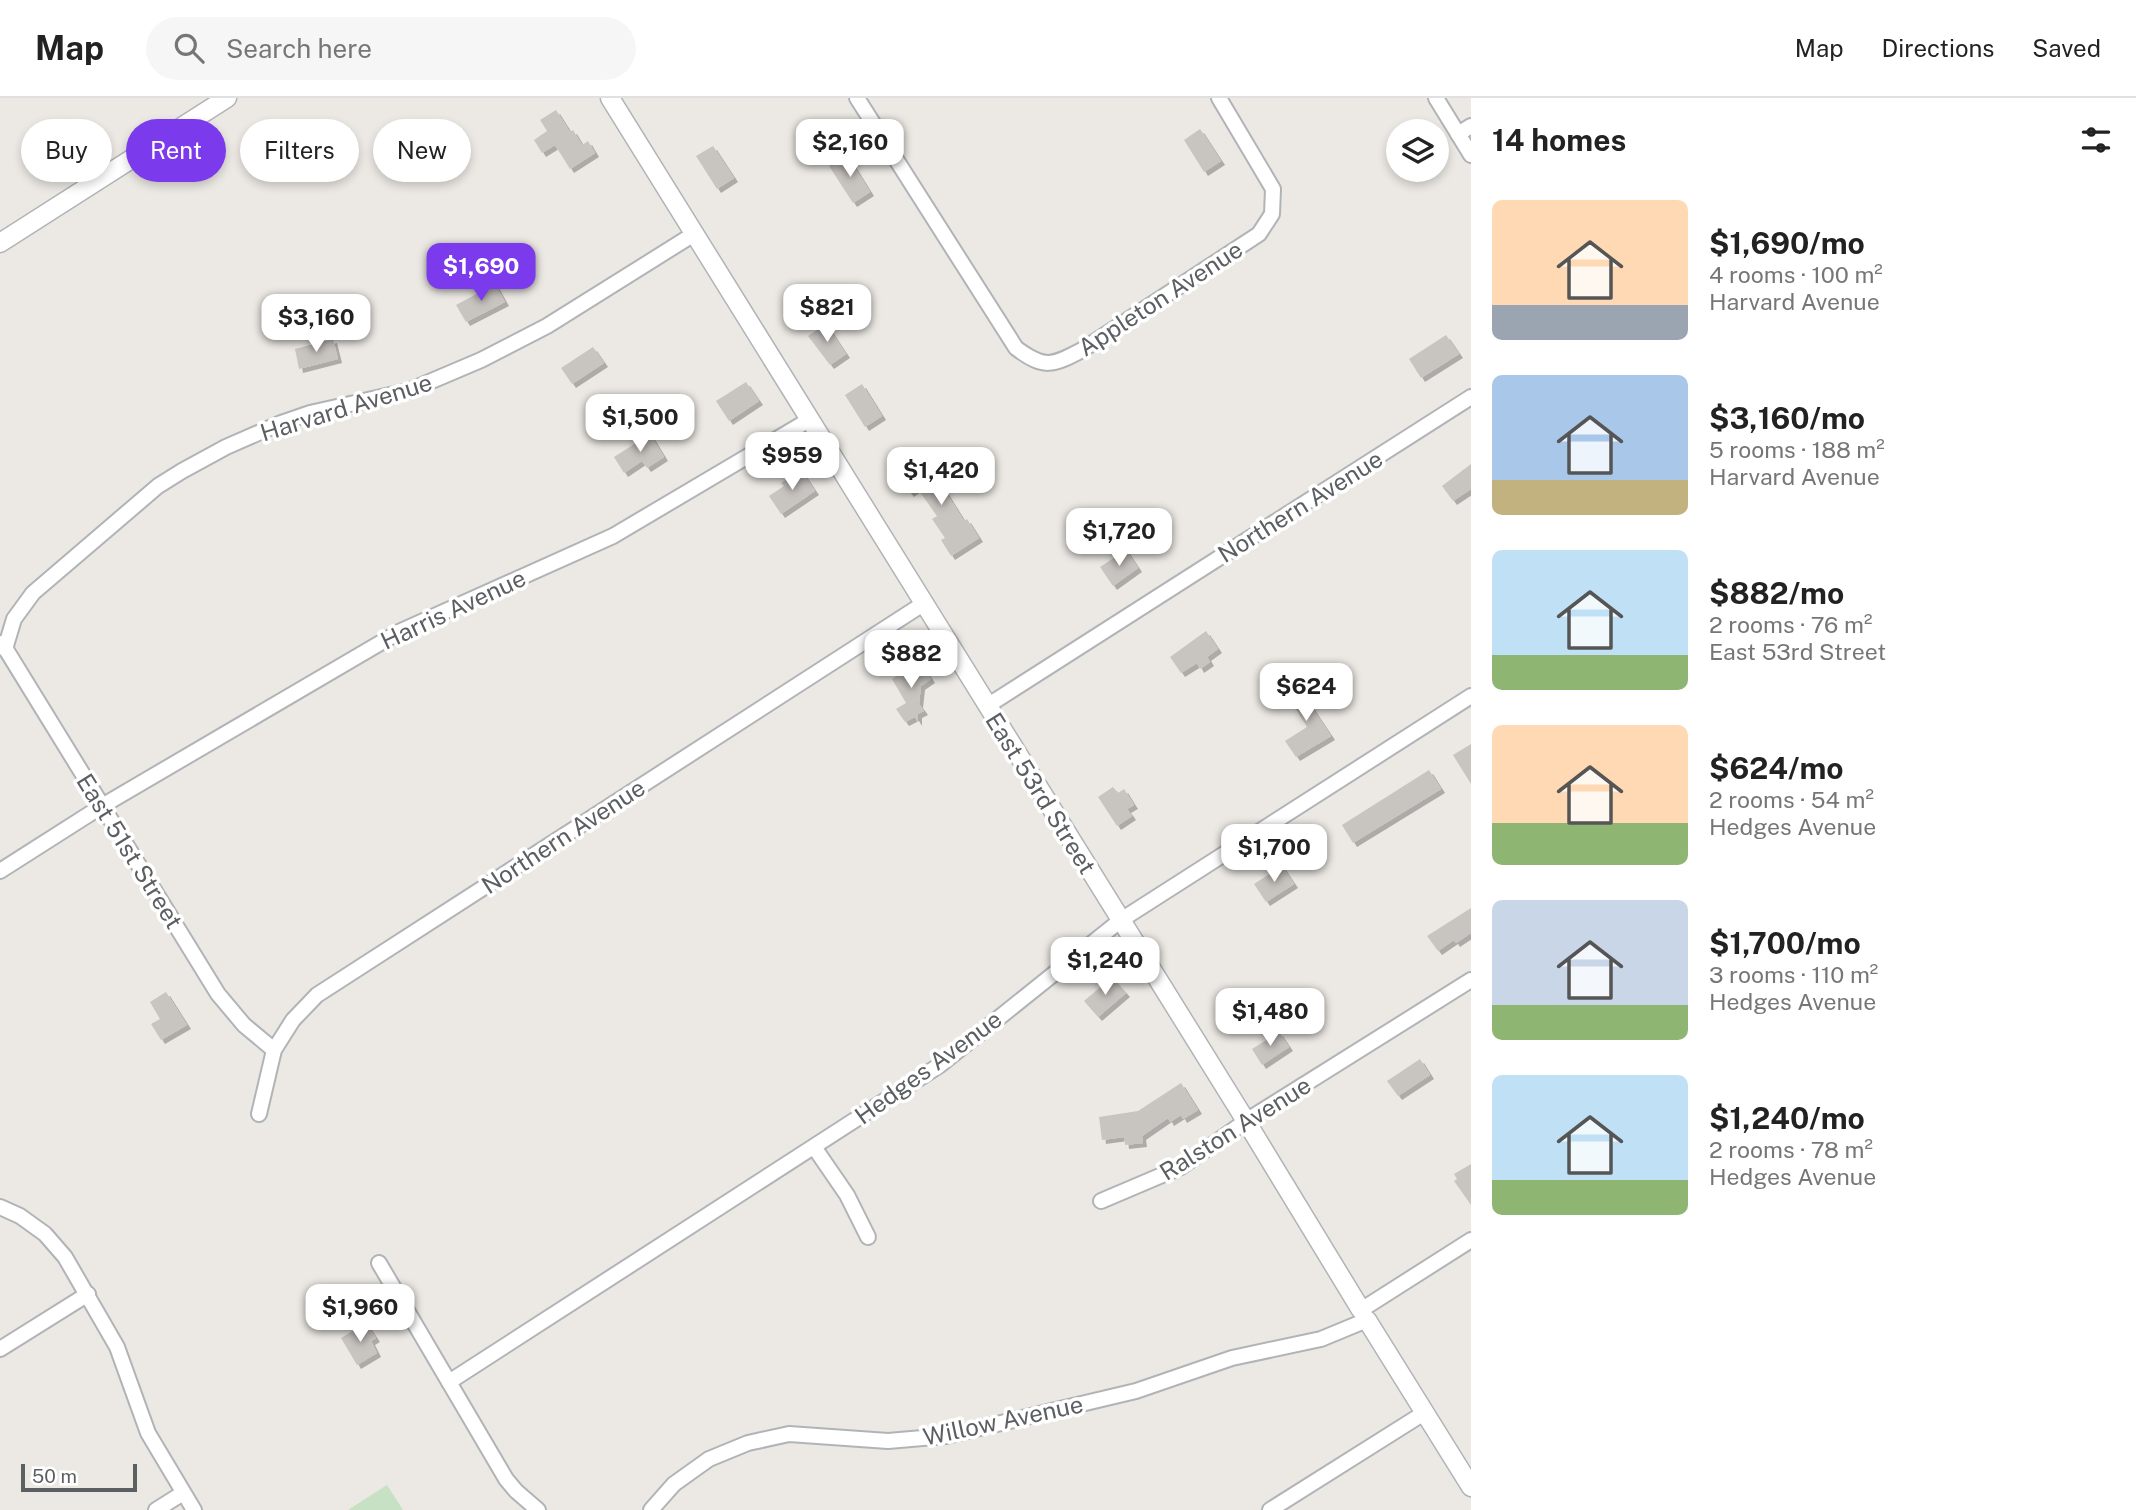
<!DOCTYPE html>
<meta charset="utf-8">
<style>
:root{--surface:#fff;--page:#f6f6f6;--text:#222;--muted:#767676;--line:#e0e0e0;--accent:#7c3aed}
body{margin:0;font-family:"Public Sans",sans-serif;background:var(--page);color:var(--text);height:100vh;display:flex;flex-direction:column;font-size:26px;white-space:nowrap}
*{box-sizing:border-box;margin:0}
p{font-size:23px;color:var(--muted)}
.icon{flex:none;width:38px;height:38px;fill:none;stroke:currentColor;stroke-width:2;stroke-linecap:round;stroke-linejoin:round}
.map{position:relative;flex:1;overflow:hidden}
.details{display:flex;flex-direction:column;background:var(--surface);width:665px}
.details>*{flex:none}
.guide{position:absolute;left:21px;top:21px;width:665px;height:63px;display:flex;gap:14px}
.tools{position:absolute;left:1386px;top:21px;display:grid;gap:14px}
.tools a{display:grid;place-items:center;width:63px;height:63px;border-radius:50%;background:var(--surface);box-shadow:0 4px 10px #0003;font-size:35px}
.scale{position:absolute;left:21px;bottom:18px;width:116px;box-sizing:border-box;padding-left:7px;border:4px solid #5c5f62;border-top:0;font-size:19px;line-height:24px;white-space:nowrap;color:#5c5f62;-webkit-text-stroke:5px #fff;paint-order:stroke}
.price{position:absolute;translate:-50% -60px;padding:0 16px;border-radius:14px;background:#fff;color:#222;font-size:23px;line-height:46px;filter:drop-shadow(0 2px 4px #0008)}
.price::after{content:'';position:absolute;left:50%;top:42px;width:21px;height:16px;margin-left:-10px;background:inherit;clip-path:polygon(0 0,100% 0,50% 100%)}
.price.current{background:var(--accent);color:#fff}
ul{padding:0;list-style:none}
li{display:flex;align-items:center;gap:21px;height:175px;padding:0 21px}
li span{display:grid;place-items:center;flex:none;width:196px;height:140px;border-radius:10px;color:#555}
li>.icon{margin-inline-start:auto}
span .icon{width:84px;height:84px;fill:#fffc;stroke-width:1}
li b{font-size:30px}
h2{display:flex;justify-content:space-between;align-items:center;height:84px;padding:0 21px;font-size:30px}
.pill{padding:0 24px;border-radius:32px;background:var(--surface);box-shadow:0 4px 10px #0003;font-size:24px;line-height:63px}
.pill.current{background:var(--accent);color:#fff}
header{display:flex;align-items:center;gap:42px;box-sizing:border-box;height:98px;padding:0 35px;background:var(--surface);border-bottom:2px solid var(--line)}
header strong{font-size:33px}
nav{display:flex;gap:38px;margin-inline-start:auto;font-size:24px}
.search{width:490px;height:63px;background:var(--page);display:flex;align-items:center;gap:18px;box-sizing:border-box;padding:0 24px;border-radius:38px;color:var(--muted);font-size:26px}
main{display:flex;flex:1;min-height:0}
.map>svg:first-child{display:block}
.green{fill:#c6e1c3}
.building{fill:#c8c4c0;filter:url(#shadow)}
.lines{fill:none;stroke-linecap:round;stroke-linejoin:round}
.minor-casing{stroke:#b1b4b7;stroke-width:18}
.tertiary-casing{stroke:#b1b4b7;stroke-width:21}
.minor{stroke:#fff;stroke-width:14}
.tertiary{stroke:#fff;stroke-width:18}
.labels{text-anchor:middle;dominant-baseline:central;stroke-width:7;stroke-linejoin:round;paint-order:stroke}
.street-label{font-size:24px;fill:#5c5f62;stroke:#fff}
</style>
<header>
<strong>Map</strong>
<div class="search"><svg class="icon" aria-label="search" viewBox="0 0 24 24"><circle cx="10" cy="10" r="6"/><path d="M15 15l6 6"/></svg>Search here</div>
<nav><a>Map</a><a>Directions</a><a>Saved</a></nav>
</header>
<main>
<div class="map">
<svg width="1471" height="1412" viewBox="0 0 1471 1412">
<defs>
<filter id="shadow"><feDropShadow dx="4" dy="4" stdDeviation="0" flood-color="#0004"/></filter>
</defs>
<rect width="100%" height="100%" fill="#ece9e4"/>
<path class="green" d="M387,1387L403,1412H348Z"/>
<g class="building">
<path d="M556,12L570,34L573,32L582,47L588,43L595,55L570,71L555,47L542,55L534,42L547,33L540,22Z"/>
<path d="M1200,31L1221,63L1204,74L1184,42Z"/>
<path d="M713,48L734,80L717,91L696,58Z"/>
<path d="M847,57L870,94L853,105L829,68Z"/>
<path d="M495,186L505,204L466,224L456,207Z"/>
<path d="M826,226L846,256L830,267L808,238Z"/>
<path d="M1446,237L1459,256L1421,280L1409,261Z"/>
<path d="M333,241L338,261L299,271L295,251Z"/>
<path d="M593,249L604,265L572,286L561,270Z"/>
<path d="M746,284L759,303L729,323L716,303Z"/>
<path d="M862,286L882,318L865,329L845,297Z"/>
<path d="M650,336L664,359L647,370L642,363L624,375L614,359Z"/>
<path d="M927,360L940,378L937,380L964,423L967,421L979,440L951,458L941,442L945,440L932,421L937,418L917,390L910,395L899,381Z"/>
<path d="M1471,366V391L1453,403L1442,388Z"/>
<path d="M801,372L815,393L781,416L769,398L784,388L781,385Z"/>
<path d="M1126,452L1138,470L1113,488L1100,469Z"/>
<path d="M1206,533L1218,551L1207,559L1210,564L1200,571L1197,565L1181,575L1170,559Z"/>
<path d="M919,562L931,581L921,588L919,606L924,613L918,616V624L915,619L905,624L896,611L906,605L892,581Z"/>
<path d="M1301,585L1311,600L1307,602L1331,638L1296,659L1285,643L1307,629L1286,595Z"/>
<path d="M1471,646V686L1453,657Z"/>
<path d="M1429,672L1441,691L1353,745L1342,727Z"/>
<path d="M1113,689L1118,695L1124,691L1134,707L1127,711L1132,718L1117,728L1098,699Z"/>
<path d="M1282,768L1294,786L1266,804L1254,786Z"/>
<path d="M1471,810V835L1456,845L1454,842L1438,853L1427,838Z"/>
<path d="M1112,879L1126,895L1098,919L1084,903Z"/>
<path d="M166,894L187,927L161,942L151,926L160,921L150,904Z"/>
<path d="M1279,934L1289,949L1262,967L1252,951Z"/>
<path d="M1420,961L1430,977L1398,998L1387,983Z"/>
<path d="M1181,985L1198,1012L1183,1021L1181,1017L1170,1024L1168,1020L1142,1038L1143,1045L1125,1047L1124,1039L1102,1042L1099,1019L1138,1013Z"/>
<path d="M1471,1066V1107L1454,1083L1457,1081L1454,1076Z"/>
<path d="M366,1225L376,1240L371,1243L377,1255L357,1267L341,1240Z"/>
</g>
<g class="lines">
<defs>
<g id="minor">
<path d="M857,0L1016,250C1044,271 1052,268 1082,252L1259,136L1272,116L1273,91L1219,0"/>
<path d="M1436,0L1471,57"/>
<path d="M1458,36L1471,28"/>
<path d="M2,545L218,896L244,927L274,952"/>
<path d="M5,551L14,521L33,495L158,388L182,373L226,349L281,325L310,315L408,293L481,262L547,228L694,136"/>
<path d="M987,608L1471,299"/>
<path d="M0,773L102,708L399,534L613,438L809,322"/>
<path d="M259,1016L274,952L293,922L317,897L923,506"/>
<path d="M814,1049L847,1097L868,1139"/>
<path d="M1101,1103L1181,1069L1246,1023L1471,882"/>
<path d="M0,1109L20,1118L45,1136L65,1159L117,1249L148,1335L194,1412"/>
<path d="M379,1165L506,1381L516,1393L538,1412"/>
<path d="M0,1251L88,1196"/>
<path d="M449,1284L940,967L1121,822L1471,598"/>
<path d="M156,1412L183,1395"/>
<path d="M651,1412L674,1386L709,1361L748,1345L789,1336L888,1343L946,1338L1136,1293L1232,1260L1321,1241L1367,1222L1361,1212L1471,1142"/>
<path d="M1270,1412L1424,1315"/>
</g>
<g id="tertiary">
<path d="M610,0L1246,1023L1361,1212"/>
<path d="M0,145L227,0"/>
<path d="M1367,1222L1471,1389"/>
</g>
</defs>
<use href="#minor" class="minor-casing"/>
<use href="#tertiary" class="tertiary-casing"/>
<use href="#minor" class="minor"/>
<use href="#tertiary" class="tertiary"/>
</g>
<g class="labels">
<g class="street-label">
<text transform="translate(1160 200) rotate(-33)">Appleton Avenue</text>
<text transform="translate(346 309) rotate(-17)">Harvard Avenue</text>
<text transform="translate(1300 408) rotate(-32)">Northern Avenue</text>
<text transform="translate(453 511) rotate(-25)">Harris Avenue</text>
<text transform="translate(1041 695) rotate(58)">East 53rd Street</text>
<text transform="translate(563 738) rotate(-33)">Northern Avenue</text>
<text transform="translate(130 753) rotate(58)">East 51st Street</text>
<text transform="translate(928 969) rotate(-36)">Hedges Avenue</text>
<text transform="translate(1235 1030) rotate(-32)">Ralston Avenue</text>
<text transform="translate(1003 1322) rotate(-12)">Willow Avenue</text>
</g>
</g>
</svg>
<div class="tools">
<a><svg class="icon" aria-label="layers" viewBox="0 0 24 24"><path d="M12 4l9 5-9 5-9-5zM3 14l9 5 9-5"/></svg></a>
</div>
<div class="scale">50 m</div>
<b class="price" style="left:850px;top:81px">$2,160</b>
<b class="price current" style="left:481px;top:205px">$1,690</b>
<b class="price" style="left:827px;top:246px">$821</b>
<b class="price" style="left:316px;top:256px">$3,160</b>
<b class="price" style="left:640px;top:356px">$1,500</b>
<b class="price" style="left:792px;top:394px">$959</b>
<b class="price" style="left:941px;top:409px">$1,420</b>
<b class="price" style="left:1119px;top:470px">$1,720</b>
<b class="price" style="left:911px;top:592px">$882</b>
<b class="price" style="left:1306px;top:625px">$624</b>
<b class="price" style="left:1274px;top:786px">$1,700</b>
<b class="price" style="left:1105px;top:899px">$1,240</b>
<b class="price" style="left:1270px;top:950px">$1,480</b>
<b class="price" style="left:360px;top:1246px">$1,960</b>
<div class="guide">
<a class="pill">Buy</a>
<a class="pill current">Rent</a>
<a class="pill">Filters</a>
<a class="pill">New</a>
</div>
</div>
<section class="details">
<h2>14 homes<svg class="icon" aria-label="filters" viewBox="0 0 24 24"><path d="M4 7h16M4 17h16"/><circle cx="9" cy="7" r="2"/><circle cx="15" cy="17" r="2"/></svg></h2>
<ul>
<li><span style="background:linear-gradient(#ffd9b3 75%,#9aa5b1 0)"><svg class="icon" aria-label="home" viewBox="0 0 24 24"><path d="M3 11l9-7 9 7M6 9v11h12V9"/></svg></span><div><b>$1,690/mo</b><p>4 rooms · 100 m²</p><p>Harvard Avenue</p></div></li>
<li><span style="background:linear-gradient(#a9c7e8 75%,#c2b280 0)"><svg class="icon" aria-label="home" viewBox="0 0 24 24"><path d="M3 11l9-7 9 7M6 9v11h12V9"/></svg></span><div><b>$3,160/mo</b><p>5 rooms · 188 m²</p><p>Harvard Avenue</p></div></li>
<li><span style="background:linear-gradient(#bfe0f5 75%,#8fb573 0)"><svg class="icon" aria-label="home" viewBox="0 0 24 24"><path d="M3 11l9-7 9 7M6 9v11h12V9"/></svg></span><div><b>$882/mo</b><p>2 rooms · 76 m²</p><p>East 53rd Street</p></div></li>
<li><span style="background:linear-gradient(#ffd9b3 70%,#8fb573 0)"><svg class="icon" aria-label="home" viewBox="0 0 24 24"><path d="M3 11l9-7 9 7M6 9v11h12V9"/></svg></span><div><b>$624/mo</b><p>2 rooms · 54 m²</p><p>Hedges Avenue</p></div></li>
<li><span style="background:linear-gradient(#c9d6e8 75%,#8fb573 0)"><svg class="icon" aria-label="home" viewBox="0 0 24 24"><path d="M3 11l9-7 9 7M6 9v11h12V9"/></svg></span><div><b>$1,700/mo</b><p>3 rooms · 110 m²</p><p>Hedges Avenue</p></div></li>
<li><span style="background:linear-gradient(#bfe0f5 75%,#8fb573 0)"><svg class="icon" aria-label="home" viewBox="0 0 24 24"><path d="M3 11l9-7 9 7M6 9v11h12V9"/></svg></span><div><b>$1,240/mo</b><p>2 rooms · 78 m²</p><p>Hedges Avenue</p></div></li>
</ul>
</section>
</main>
